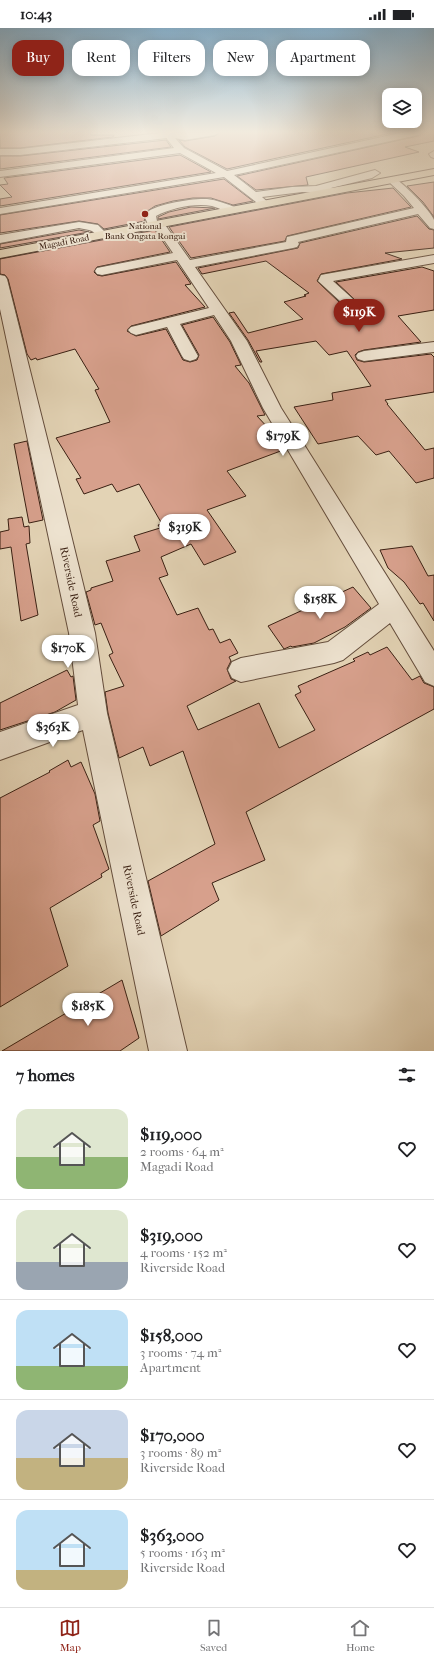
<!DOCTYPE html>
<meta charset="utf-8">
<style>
:root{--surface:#fff;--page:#f2f2f2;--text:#202124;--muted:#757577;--line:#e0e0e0;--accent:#8f2418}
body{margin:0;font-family:"IM FELL French Canon",serif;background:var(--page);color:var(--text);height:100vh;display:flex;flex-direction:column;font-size:15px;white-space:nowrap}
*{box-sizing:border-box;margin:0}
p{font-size:13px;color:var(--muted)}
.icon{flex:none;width:22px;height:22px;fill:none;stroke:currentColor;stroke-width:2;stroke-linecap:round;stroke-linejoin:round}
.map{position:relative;height:1023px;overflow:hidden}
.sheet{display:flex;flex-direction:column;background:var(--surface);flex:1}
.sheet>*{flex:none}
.banner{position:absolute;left:12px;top:12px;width:410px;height:36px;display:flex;gap:8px}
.fabs{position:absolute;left:382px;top:60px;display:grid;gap:8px}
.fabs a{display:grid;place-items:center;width:40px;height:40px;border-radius:8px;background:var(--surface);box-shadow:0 2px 10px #0003;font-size:20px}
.price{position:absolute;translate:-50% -34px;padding:0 9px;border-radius:14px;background:#fff;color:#222;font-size:13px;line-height:26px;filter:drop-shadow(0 1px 2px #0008)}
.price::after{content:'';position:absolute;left:50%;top:24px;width:12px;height:9px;margin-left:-6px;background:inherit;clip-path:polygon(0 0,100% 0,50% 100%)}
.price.current{background:var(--accent);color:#fff}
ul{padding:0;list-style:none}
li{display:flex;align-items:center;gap:12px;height:100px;padding:0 16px}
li+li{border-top:1px solid var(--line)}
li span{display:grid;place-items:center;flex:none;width:112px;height:80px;border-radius:12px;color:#555}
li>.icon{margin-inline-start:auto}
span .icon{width:48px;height:48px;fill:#fffc;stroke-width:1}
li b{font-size:17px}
h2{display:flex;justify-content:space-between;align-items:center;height:48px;padding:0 16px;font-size:17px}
.pill{padding:0 14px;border-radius:12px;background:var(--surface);box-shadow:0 2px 10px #0003;font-size:14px;line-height:36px}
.pill.current{background:var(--accent);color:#fff}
.status{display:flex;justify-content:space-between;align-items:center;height:28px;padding:0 20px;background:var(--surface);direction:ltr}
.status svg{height:11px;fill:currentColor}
.menu{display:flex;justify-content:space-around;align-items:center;height:56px;border-top:1px solid var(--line);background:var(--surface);font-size:11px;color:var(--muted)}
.menu a{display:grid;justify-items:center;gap:2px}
.menu .current{color:var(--accent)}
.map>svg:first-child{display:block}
.building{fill:#d7a08c;stroke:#3a2013}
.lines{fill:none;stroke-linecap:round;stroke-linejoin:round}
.minor-casing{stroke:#644d3c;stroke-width:2}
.highway-casing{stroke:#3a2013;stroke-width:2}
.minor{fill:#ede2cf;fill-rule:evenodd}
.highway{fill:#e3d3b5;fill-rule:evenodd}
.poi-dot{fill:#8f2418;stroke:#ede2cf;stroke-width:1.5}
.labels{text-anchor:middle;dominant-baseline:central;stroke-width:4;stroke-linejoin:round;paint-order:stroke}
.far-poi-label{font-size:9px;fill:#3a2013;stroke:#ede2cf}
.far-street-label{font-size:9px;fill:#3a2013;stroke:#ede2cf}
.street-label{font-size:11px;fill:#3a2013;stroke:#ede2cf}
</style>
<div class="status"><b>10:43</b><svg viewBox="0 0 49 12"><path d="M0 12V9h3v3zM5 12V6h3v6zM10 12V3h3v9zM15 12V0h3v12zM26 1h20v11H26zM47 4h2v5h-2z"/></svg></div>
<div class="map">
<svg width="434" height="1023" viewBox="0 0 434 1023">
<rect width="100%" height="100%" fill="#e3d3b5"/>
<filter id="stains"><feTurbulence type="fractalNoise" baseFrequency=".005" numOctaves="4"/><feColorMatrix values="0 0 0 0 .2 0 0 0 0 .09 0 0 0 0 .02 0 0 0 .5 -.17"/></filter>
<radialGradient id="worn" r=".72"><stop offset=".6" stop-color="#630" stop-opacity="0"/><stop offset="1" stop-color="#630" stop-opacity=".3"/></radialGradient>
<g class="building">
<path d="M0,104H90L91,107H114L113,109L20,120H0Z"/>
<path d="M220,104H396L227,141L185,119L179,112L185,113L215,108Z"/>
<path d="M423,104H434V113L405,119L419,124L306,149L308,157L256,162L237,148L418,108Z"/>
<path d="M166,112L171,119L0,141V128H20Z"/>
<path d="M180,127L211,144L0,178V171L12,169L0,157L8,156L4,150Z"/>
<path d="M224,151L253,173L233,177L211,170H193L173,173L155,178L143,186L145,193L104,201L98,196L79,193L0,205V187Z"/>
<path d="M434,154V189L423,174L407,158Z"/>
<path d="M393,160L411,179L287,208L285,213L191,230L169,199L347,165Z"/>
<path d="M191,179L215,180L158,191V189L169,184Z"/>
<path d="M417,188L429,201L434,202V220L385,225L402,231L321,246L317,253L340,275L346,276L352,275L354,271L336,254L422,239L434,243V282L398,288L421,314L364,322L358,324L355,327L357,332L364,334L431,326L434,329V364L385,372L388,376H387L425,422L434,420V450L416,455L389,423L376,427L358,408L318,416L294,379L333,372L332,365L371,358L347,323L329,327L316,313L256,323L262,334H260L248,312L229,285L234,284L248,305L303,291L284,274L306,268L304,267L309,265L266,233L202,246L198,240L298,220L300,215Z"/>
<path d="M79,202L89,204L0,220V216Z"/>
<path d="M155,202L170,224L97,239L94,244L97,247L102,248L176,234L191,256L185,257L205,279L131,298L127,303L136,308L166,301L183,332L190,334L197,332L199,327L182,297L213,289L230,314L241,337L235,338L249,355L265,387L257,388L282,415L286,421L227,443L246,468L207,482L236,524L204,537L191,516L161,529L168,547L159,550L177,587L198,580L209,602L213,601L220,615L230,611L238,625L229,629L231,633L227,641L231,651L236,653L187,678L198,702L259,675L279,720L315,702L295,667L301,664L298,658L355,633L353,631L368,624L370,627L387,619L412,652L420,648L424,655L434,659V681L246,784L265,832L212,855L219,872L161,908L148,853L215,816L183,723L150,738L143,719L119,730L108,685L105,664L124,658L109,627L113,625L101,595L95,597L86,564L91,562V560L113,553L106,533L140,523L134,508L160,500L158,497L162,496L139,456L117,464L112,456L84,466L76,451L81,450L56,410L110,394L95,362L99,361L75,321L37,332L36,330L31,332L27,326L8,251L5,247L0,246V231Z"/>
<path d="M27,413L43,492L29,495L14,416Z"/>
<path d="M22,489L24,499L29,498L30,515L26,516L38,587L21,593L11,519L0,521V504L9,502L8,491Z"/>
<path d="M412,518L428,548L434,547V593L423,575L420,576L404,554L388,540L380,522Z"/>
<path d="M353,559L371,580L345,599L314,615L292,619L291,618L284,621L268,598Z"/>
<path d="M67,642L71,649L73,648L76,672L55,684L0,702V675Z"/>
<path d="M68,732L71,739L81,734L95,766L100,793L93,797L109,841L101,846L102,849L50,880L68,938L0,979V770L50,744L49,743Z"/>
<path d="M122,952L139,1010L120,1023H2Z"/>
</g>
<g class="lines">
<defs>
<g id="minor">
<path d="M169,104C186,107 202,104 219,104L215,107L185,112L175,110L184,120L227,143L405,104H422L418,107L234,147L256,164L292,159L316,158L375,142L380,145L372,150L331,160L336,163L331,166L302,164L262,169L270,176L265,179L261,178L224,149L0,186V180L216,145L180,125L0,149V143L174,120L167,111V110L20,127H0V121H20Z"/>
<path d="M434,123V130L431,129L429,126Z"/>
<path d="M392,149C400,151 432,184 434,192C434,195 434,199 434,201L430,200L418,186L298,214L299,216L297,219L293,220L195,239L247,313L281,380L434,623V658L425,654L390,595L343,632L334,635L241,654L232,650L228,642L232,634L241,630L328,614L379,576L263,380L231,313L214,287L180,296L198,328L196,331L190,333L184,331L182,328L167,299L136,307L131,305L128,302L131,299L209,280L177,232L102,247L97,246L95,243L97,240L102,239L173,225L156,200L149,199L144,187C152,176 194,170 207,171C217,172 227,176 237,180L239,182L233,185C226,184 219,180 212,178C194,175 172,180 156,188L157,193L163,194L190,232L286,214L287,209L414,180L404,168L387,152Z"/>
<path d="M79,194L98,197L108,207L106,210C97,212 97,204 89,202C86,201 82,201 79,200L0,215V207Z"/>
<path d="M434,227V235L333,253L353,271L351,274L346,275L341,274L318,253L321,247L326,246Z"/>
<path d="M0,247L5,248L7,251L62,470L95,605L107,685L187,1023H149L83,702L0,732V704L78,677L69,605L0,281Z"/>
<path d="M434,314V324L364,333L358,331L356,328L358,325L364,323Z"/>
</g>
<path id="highway" d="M434,141V147L0,230V222Z"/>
</defs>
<use href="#minor" class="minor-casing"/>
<use href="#highway" class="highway-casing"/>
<use href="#minor" class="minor"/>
<use href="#highway" class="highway"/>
</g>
<linearGradient id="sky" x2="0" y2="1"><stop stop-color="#88b5d4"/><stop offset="0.42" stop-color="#f2ebde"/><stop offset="1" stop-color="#f2ebde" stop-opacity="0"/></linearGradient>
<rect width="434" height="248" fill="url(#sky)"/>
<circle class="poi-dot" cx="145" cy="186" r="4"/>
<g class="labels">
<g class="far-poi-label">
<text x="145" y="198">National<tspan x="145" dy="10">Bank-Ongata Rongai</tspan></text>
</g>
<g class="far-street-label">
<text transform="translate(64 214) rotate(-11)">Magadi Road</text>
</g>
<g class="street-label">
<text transform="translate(71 554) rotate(78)">Riverside Road</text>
<text transform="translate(134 872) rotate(78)">Riverside Road</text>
</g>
</g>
<rect width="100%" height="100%" filter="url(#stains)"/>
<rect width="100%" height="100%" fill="url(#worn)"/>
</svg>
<div class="fabs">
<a><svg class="icon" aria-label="layers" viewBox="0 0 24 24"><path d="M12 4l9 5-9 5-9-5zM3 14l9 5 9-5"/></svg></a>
</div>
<b class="price current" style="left:359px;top:305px">$119K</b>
<b class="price" style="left:283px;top:429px">$179K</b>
<b class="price" style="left:185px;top:520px">$319K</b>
<b class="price" style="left:320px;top:592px">$158K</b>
<b class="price" style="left:68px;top:641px">$170K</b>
<b class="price" style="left:53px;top:720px">$363K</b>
<b class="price" style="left:88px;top:999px">$185K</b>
<div class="banner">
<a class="pill current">Buy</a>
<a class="pill">Rent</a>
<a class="pill">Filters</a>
<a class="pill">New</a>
<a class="pill">Apartment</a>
</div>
</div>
<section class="sheet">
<h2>7 homes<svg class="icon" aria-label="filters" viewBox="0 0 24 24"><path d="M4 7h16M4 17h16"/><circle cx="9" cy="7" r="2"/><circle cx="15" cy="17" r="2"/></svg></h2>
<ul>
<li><span style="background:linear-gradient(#dfe7d0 60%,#8fb573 0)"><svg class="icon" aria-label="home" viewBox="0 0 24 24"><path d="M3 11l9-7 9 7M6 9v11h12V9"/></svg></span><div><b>$119,000</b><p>2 rooms · 64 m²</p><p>Magadi Road</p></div><svg class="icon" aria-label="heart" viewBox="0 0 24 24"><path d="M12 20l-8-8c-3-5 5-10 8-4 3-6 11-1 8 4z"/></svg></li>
<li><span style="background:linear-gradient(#dfe7d0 65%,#9aa5b1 0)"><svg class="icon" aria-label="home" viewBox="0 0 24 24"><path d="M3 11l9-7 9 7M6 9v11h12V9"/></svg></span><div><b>$319,000</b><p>4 rooms · 152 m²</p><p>Riverside Road</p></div><svg class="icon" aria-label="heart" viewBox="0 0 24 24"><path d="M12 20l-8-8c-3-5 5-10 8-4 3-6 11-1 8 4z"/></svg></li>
<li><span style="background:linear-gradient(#bfe0f5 70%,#8fb573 0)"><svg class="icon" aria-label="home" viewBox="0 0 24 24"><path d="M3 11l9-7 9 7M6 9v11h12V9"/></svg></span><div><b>$158,000</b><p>3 rooms · 74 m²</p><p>Apartment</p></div><svg class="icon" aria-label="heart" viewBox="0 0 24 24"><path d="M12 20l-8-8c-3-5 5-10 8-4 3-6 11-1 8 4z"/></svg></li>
<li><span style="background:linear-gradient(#c9d6e8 60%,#c2b280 0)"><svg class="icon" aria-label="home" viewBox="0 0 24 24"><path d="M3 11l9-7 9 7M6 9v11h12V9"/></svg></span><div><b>$170,000</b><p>3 rooms · 89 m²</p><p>Riverside Road</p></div><svg class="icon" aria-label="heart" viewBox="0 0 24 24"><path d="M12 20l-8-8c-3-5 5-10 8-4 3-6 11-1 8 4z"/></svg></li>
<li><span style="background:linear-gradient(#bfe0f5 75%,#c2b280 0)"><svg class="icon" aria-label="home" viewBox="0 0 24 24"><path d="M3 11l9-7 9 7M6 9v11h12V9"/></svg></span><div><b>$363,000</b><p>5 rooms · 163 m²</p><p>Riverside Road</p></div><svg class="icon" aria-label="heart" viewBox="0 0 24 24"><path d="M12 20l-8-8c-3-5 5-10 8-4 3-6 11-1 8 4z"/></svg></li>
</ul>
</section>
<nav class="menu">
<a class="current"><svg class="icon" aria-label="map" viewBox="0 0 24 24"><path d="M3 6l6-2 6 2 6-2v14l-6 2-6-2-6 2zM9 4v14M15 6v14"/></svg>Map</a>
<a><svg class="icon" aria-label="saved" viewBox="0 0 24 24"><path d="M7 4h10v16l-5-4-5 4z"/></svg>Saved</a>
<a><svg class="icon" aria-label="home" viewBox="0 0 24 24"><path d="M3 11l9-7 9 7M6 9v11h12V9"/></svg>Home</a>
</nav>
